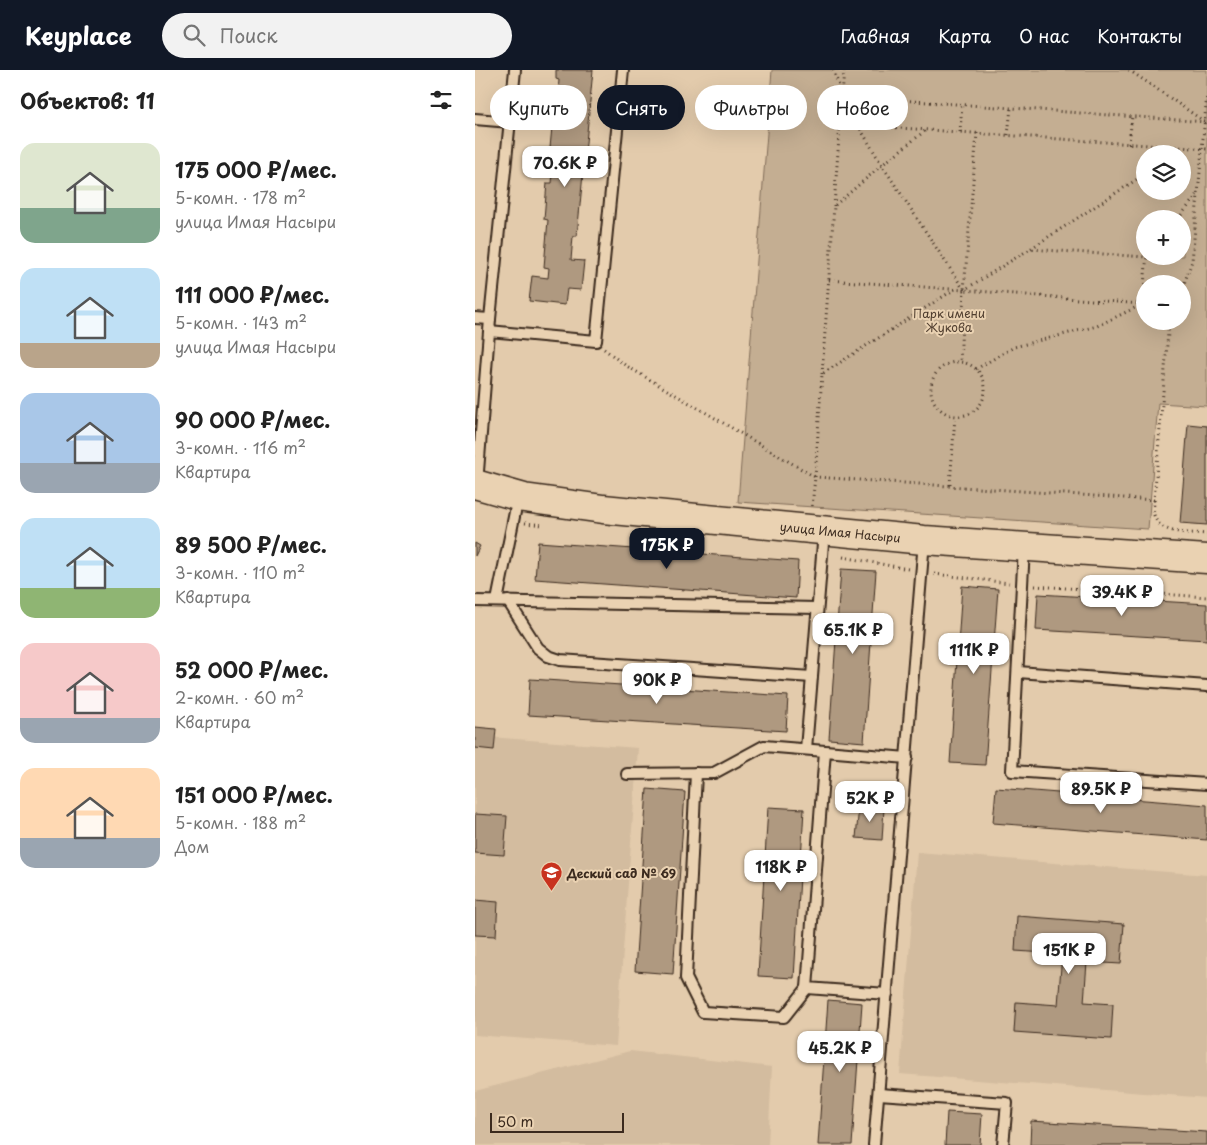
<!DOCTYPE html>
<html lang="ru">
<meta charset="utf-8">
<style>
:root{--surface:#fff;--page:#f2f2f2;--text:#222;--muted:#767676;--accent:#111827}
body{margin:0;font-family:"Playpen Sans",sans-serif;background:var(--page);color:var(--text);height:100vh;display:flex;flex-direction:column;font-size:19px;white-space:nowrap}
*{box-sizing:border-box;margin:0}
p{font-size:16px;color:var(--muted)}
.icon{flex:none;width:28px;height:28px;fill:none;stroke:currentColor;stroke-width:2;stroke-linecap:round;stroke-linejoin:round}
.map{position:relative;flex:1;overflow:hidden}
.panel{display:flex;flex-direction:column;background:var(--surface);width:475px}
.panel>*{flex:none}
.banner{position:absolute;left:15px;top:15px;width:475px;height:45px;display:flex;gap:10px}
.tools{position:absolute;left:661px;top:75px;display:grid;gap:10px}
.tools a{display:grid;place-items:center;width:55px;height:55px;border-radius:50%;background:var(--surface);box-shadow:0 5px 20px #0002;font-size:25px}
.scale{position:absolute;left:15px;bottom:12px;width:134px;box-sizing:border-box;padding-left:5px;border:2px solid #3b2a1e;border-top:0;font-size:14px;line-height:18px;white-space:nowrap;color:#3b2a1e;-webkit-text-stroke:4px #ead2b2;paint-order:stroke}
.price{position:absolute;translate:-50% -42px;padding:0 11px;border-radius:10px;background:#fff;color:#222;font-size:16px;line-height:32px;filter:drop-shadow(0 1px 2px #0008)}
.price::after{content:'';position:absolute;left:50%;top:30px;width:15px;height:11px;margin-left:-8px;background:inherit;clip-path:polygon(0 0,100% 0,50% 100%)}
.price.active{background:var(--accent);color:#fff}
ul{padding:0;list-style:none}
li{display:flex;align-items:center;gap:15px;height:125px;padding:0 20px}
li span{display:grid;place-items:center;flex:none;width:140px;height:100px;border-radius:15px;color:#555}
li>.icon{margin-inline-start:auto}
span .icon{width:60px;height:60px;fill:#fffc;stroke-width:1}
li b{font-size:21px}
h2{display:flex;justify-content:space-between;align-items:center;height:60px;padding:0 20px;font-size:21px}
.tag{padding:0 18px;border-radius:22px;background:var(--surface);box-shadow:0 5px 20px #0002;font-size:18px;line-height:45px}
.tag.active{background:var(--accent);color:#fff}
header{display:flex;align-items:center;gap:30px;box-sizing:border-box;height:70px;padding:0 25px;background:var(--accent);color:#fff}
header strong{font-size:24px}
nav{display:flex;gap:28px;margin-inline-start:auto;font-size:18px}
.search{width:350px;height:45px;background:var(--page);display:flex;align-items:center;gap:12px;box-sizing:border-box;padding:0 18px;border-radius:28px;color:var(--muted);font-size:19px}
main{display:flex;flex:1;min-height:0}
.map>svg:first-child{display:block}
.built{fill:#d3bc9f}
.green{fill:#c4ae92;stroke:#806c58;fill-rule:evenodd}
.building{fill:#af9980;stroke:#3b2a1e}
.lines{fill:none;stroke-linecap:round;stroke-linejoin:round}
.lane-casing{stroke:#3b2a1e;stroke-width:14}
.secondary-casing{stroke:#3b2a1e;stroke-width:31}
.path{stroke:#3b2a1e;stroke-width:3;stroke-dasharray:1 4;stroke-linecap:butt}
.lane{stroke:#ead2b2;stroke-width:10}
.secondary{stroke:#ead2b2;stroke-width:28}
.labels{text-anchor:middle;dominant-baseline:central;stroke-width:4;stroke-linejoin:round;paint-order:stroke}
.park-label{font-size:12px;fill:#503e2f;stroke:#ead2b2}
.street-label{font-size:12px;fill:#3b2a1e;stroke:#ead2b2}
.poi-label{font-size:12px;font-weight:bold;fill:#3b2a1e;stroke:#ead2b2;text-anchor:start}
</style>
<header>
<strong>Keyplace</strong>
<div class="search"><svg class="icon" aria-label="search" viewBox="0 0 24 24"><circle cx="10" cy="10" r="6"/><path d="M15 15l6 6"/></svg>Поиск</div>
<nav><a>Главная</a><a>Карта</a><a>О нас</a><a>Контакты</a></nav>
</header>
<main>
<section class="panel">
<h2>Объектов: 11<svg class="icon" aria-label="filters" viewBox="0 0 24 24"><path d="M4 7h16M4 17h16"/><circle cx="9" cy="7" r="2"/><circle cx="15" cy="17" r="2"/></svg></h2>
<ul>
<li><span style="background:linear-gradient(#dfe7d0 65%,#7fa58c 0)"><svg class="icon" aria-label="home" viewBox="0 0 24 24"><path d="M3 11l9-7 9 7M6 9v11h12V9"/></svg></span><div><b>175 000 ₽/мес.</b><p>5-комн. · 178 m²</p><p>улица Имая Насыри</p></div></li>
<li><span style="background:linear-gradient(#bfe0f5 75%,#b9a48a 0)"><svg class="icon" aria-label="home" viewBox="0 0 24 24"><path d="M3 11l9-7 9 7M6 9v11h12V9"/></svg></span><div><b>111 000 ₽/мес.</b><p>5-комн. · 143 m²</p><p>улица Имая Насыри</p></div></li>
<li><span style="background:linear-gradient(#a9c7e8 70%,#9aa5b1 0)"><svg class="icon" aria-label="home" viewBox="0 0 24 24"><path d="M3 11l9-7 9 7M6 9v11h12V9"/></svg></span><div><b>90 000 ₽/мес.</b><p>3-комн. · 116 m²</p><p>Квартира</p></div></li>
<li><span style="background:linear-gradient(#bfe0f5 70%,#8fb573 0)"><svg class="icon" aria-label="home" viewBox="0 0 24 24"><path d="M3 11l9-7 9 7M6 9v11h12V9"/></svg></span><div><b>89 500 ₽/мес.</b><p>3-комн. · 110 m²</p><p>Квартира</p></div></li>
<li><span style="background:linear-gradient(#f6c9c9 75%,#9aa5b1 0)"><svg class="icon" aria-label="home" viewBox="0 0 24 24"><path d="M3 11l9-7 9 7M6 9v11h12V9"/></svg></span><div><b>52 000 ₽/мес.</b><p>2-комн. · 60 m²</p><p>Квартира</p></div></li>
<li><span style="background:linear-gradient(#ffd9b3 70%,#9aa5b1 0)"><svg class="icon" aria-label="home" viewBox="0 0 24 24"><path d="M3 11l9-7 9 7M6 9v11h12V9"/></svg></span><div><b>151 000 ₽/мес.</b><p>5-комн. · 188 m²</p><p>Дом</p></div></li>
</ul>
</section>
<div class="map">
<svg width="732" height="1075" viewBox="0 0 732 1075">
<rect width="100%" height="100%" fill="#e3cbac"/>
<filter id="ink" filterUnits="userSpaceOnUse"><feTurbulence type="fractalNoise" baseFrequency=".02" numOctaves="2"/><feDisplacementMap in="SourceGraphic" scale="10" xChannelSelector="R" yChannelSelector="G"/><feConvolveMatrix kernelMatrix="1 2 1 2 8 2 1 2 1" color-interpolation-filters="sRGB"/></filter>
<g filter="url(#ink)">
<g class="built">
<path d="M0,666L163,678L141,976L0,965Z"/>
<path d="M442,782L732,805V1028L425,1004Z"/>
<path d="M155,981L297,997L293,1075H0V1021Z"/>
</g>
<path class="green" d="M297,0H732V336L683,333L673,459L263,432ZM670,84H708V121H670ZM670,149H708V186H670ZM670,214H708V251H670Z"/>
<g class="building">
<path d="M81,0H118L102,166H98L96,190L109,191L106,220L92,219L90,235L54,231L57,206L73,208L74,198L69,197L73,150L69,149L72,113H77L80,79L75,78L78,46H81L84,10L81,9Z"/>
<path d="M713,354L732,356V455L705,453Z"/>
<path d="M63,472L323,491L321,528L60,509Z"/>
<path d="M0,473L5,476L0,486Z"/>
<path d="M366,499L401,501L389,672L354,669Z"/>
<path d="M487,516L523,519L510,695L475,693Z"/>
<path d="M563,524L732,534V570L561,560Z"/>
<path d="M55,609L313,626L311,661L53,645Z"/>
<path d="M0,657L21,659L19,680L0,678Z"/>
<path d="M521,718L732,735V770L518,753Z"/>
<path d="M172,719L210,722L198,904L160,901Z"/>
<path d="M384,736L409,738L407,770L381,768Z"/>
<path d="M293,737L329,739L319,908L283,906Z"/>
<path d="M0,744L32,746L29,785L0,783Z"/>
<path d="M0,830L23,832L21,866L0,865Z"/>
<path d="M542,846L649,854L646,894L612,892L609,932L638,934L636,969L539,962L541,932L583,935L587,884L540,881Z"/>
<path d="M353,930L387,933L377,1075H343Z"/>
<path d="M472,1042L507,1044L505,1075H470Z"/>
<path d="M556,1051L732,1062V1075H555Z"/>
</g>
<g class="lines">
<defs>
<g id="lane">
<path d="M0,49L35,52"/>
<path d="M0,248L15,249"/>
<path d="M14,261L121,271L148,0"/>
<path d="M2,414L15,249L40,0"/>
<path d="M549,478L537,701L732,714"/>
<path d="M0,531L342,538"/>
<path d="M22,531L43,427"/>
<path d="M33,531L63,578L73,586L85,590L337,607"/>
<path d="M543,602L732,616"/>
<path d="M331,679L349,461"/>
<path d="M221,703L211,908L228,942L309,947L332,918"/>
<path d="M152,704L239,703L289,676L350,681"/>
<path d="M412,924L332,918L350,681L432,688"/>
<path d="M404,1024L532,1033L528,1075"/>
<path d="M399,1075L449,471"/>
</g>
<g id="secondary">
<path id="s1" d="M0,414L49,428L128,439L449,470L732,489"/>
</g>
</defs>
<use href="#lane" class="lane-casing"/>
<use href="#secondary" class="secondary-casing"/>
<g class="path">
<path d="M358,0L368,26L732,52"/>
<path d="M654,0L730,52"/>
<path d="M366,54L732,79"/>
<path d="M383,55L407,95L489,220L485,292"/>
<path d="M404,56L406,29"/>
<path d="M485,62L487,35"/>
<path d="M502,63L489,220L667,234"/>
<path d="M533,65L536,38"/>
<path d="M654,74L657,46"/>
<path d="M700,84L708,79"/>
<path d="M670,104L555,179L671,187"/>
<path d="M359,136L369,0"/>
<path d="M703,149L722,125"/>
<path d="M354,210L489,220L555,179"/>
<path d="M708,217L717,191L732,24"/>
<path d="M480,219L347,304L340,407L679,430L694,251"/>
<path d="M667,234L672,186"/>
<path d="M129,279L150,295L340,407L337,437"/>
<circle cx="483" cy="319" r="27"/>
<path d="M501,299L539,277L622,256L666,235"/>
<path d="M347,304L359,136L407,95L451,60"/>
<path d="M475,415L480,347"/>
<path d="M679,430C679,434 678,441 679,445C685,466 715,462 732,464"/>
<path d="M50,453L68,455"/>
<path d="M368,487L433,499"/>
<path d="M459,504L534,513"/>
<path d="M560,516L732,527"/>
</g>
<use href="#lane" class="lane"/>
<use href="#secondary" class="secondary"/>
</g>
</g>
<defs>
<symbol id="school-pin" viewBox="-11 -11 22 30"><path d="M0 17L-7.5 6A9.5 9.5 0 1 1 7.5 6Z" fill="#c8321e" stroke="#ead2b2"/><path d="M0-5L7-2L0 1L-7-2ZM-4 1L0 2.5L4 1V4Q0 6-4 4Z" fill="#fff"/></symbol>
</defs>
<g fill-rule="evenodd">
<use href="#school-pin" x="64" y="790" width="25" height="34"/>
</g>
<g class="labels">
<g class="park-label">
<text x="474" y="243">Парк имени<tspan x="474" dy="14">Жукова</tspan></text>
</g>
<g class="street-label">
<text stroke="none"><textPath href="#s1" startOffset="369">улица Имая Насыри</textPath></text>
</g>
<g class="poi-label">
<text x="92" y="803">Деский сад № 69</text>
</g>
</g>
</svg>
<div class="tools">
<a><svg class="icon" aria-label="layers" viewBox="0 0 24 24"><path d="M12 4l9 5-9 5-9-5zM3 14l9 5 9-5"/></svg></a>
<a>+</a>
<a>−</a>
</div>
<div class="scale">50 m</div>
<b class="price" style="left:90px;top:118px">70.6K ₽</b>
<b class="price active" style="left:192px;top:500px">175K ₽</b>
<b class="price" style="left:647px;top:547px">39.4K ₽</b>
<b class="price" style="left:378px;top:585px">65.1K ₽</b>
<b class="price" style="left:499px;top:605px">111K ₽</b>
<b class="price" style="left:182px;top:635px">90K ₽</b>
<b class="price" style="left:626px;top:744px">89.5K ₽</b>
<b class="price" style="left:395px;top:753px">52K ₽</b>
<b class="price" style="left:306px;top:822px">118K ₽</b>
<b class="price" style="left:594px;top:905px">151K ₽</b>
<b class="price" style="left:365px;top:1003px">45.2K ₽</b>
<div class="banner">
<a class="tag">Купить</a>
<a class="tag active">Снять</a>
<a class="tag">Фильтры</a>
<a class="tag">Новое</a>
</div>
</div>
</main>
